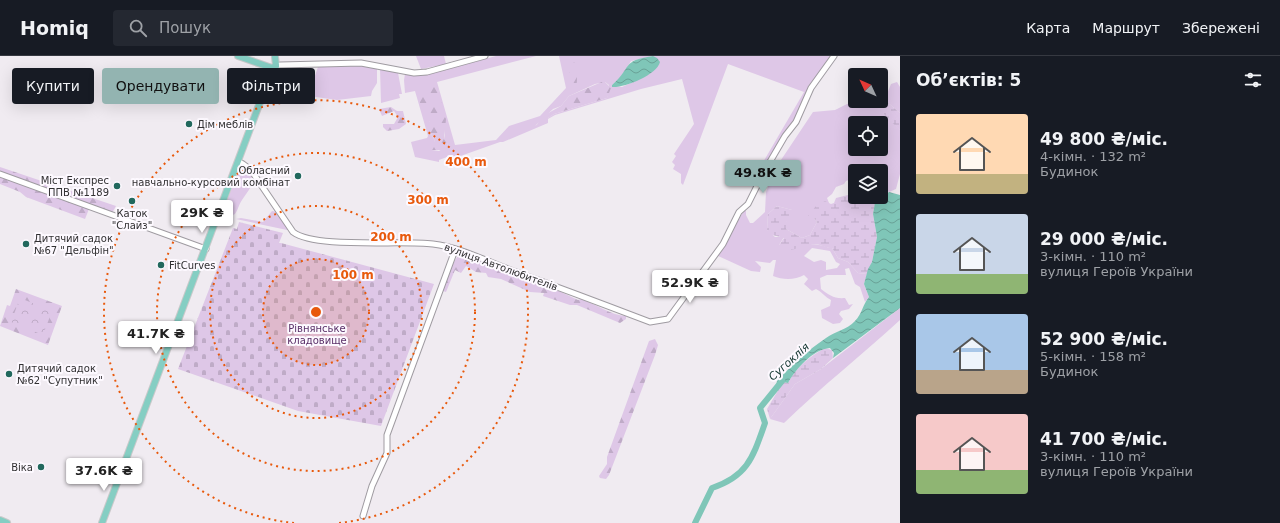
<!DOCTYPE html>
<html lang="uk">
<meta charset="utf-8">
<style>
:root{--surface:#171b24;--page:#242831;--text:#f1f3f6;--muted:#9ea1a6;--line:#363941;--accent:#93b4b1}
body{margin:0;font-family:"DejaVu Sans",sans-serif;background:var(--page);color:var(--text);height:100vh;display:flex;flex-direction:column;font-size:15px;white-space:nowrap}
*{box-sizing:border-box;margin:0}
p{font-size:13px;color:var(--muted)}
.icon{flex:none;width:22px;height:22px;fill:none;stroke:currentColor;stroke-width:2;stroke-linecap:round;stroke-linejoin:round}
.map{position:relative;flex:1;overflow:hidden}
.sheet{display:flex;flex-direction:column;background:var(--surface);width:380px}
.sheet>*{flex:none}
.top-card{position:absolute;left:12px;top:12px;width:380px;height:36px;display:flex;gap:8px}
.needle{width:26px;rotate:314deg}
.tools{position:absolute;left:848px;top:12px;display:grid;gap:8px}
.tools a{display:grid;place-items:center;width:40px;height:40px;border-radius:4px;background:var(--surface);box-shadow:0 4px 16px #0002;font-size:20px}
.price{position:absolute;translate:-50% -34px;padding:0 9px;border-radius:4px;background:#fff;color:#222;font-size:13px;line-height:26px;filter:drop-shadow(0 1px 2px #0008)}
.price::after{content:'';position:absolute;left:50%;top:24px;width:12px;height:9px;margin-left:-6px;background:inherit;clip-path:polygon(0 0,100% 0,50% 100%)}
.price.selected{background:var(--accent);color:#111}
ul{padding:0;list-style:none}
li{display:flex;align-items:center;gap:12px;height:100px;padding:0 16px}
li span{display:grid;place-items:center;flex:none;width:112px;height:80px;border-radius:4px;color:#555}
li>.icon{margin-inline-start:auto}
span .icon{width:48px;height:48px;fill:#fffc;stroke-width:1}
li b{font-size:17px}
h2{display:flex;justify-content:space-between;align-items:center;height:48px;padding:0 16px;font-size:17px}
.chip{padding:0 14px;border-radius:4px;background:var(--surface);box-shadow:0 4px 16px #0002;font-size:14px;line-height:36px}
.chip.selected{background:var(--accent);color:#111}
header{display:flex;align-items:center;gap:24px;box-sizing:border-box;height:56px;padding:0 20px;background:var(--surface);border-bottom:1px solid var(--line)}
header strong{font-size:19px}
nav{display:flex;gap:22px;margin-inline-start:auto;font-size:14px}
.search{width:280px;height:36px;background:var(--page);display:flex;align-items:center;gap:10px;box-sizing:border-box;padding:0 14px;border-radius:4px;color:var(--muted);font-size:15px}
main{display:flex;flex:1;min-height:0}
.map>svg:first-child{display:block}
.grass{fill:#dec7e7;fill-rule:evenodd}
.forest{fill:url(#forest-firs)}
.wetland{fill:url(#wetland-marsh)}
.cemetery{fill:url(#cemetery-stones)}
.park{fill:url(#park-crowns)}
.water{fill:url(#water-waves)}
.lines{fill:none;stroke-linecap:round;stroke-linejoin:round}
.river{stroke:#7fc6b8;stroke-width:6}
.minor-casing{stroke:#9f9ba1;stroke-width:7}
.major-casing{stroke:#c9c9ca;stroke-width:8}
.minor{stroke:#fff;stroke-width:5}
.major{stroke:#85cec3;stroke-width:6}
.ring{fill:none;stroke:#e8590c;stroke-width:2;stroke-dasharray:2 4}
.poi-dot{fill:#21685d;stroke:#fdf9ff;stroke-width:1.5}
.labels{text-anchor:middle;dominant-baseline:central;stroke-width:4;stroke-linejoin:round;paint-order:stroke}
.poi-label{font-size:10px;fill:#313032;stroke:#fdf9ff;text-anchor:start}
.street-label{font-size:10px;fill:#313032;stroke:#fdf9ff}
.park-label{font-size:10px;fill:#582e67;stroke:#fdf9ff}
.water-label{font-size:11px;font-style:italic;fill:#12352f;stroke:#fdf9ff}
.centre{fill:#e8590c;stroke:#fdf9ff;stroke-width:2}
.ring-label{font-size:12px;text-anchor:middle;font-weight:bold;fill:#e8590c;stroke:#fdf9ff;stroke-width:4;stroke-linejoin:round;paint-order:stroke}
</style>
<header>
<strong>Homiq</strong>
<div class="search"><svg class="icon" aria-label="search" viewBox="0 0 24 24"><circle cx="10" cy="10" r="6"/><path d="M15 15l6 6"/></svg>Пошук</div>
<nav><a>Карта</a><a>Маршрут</a><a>Збережені</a></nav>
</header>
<main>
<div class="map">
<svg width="900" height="467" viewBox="0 0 900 467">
<defs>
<pattern id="forest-firs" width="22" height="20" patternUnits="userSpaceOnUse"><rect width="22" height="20" fill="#dec7e7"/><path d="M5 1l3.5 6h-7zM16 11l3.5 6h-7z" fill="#bfabc7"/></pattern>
<pattern id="wetland-marsh" width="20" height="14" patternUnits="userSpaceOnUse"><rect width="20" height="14" fill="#dec7e7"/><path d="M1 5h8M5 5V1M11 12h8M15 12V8" fill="none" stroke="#bfabc7"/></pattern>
<pattern id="cemetery-stones" width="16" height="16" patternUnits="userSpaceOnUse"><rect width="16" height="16" fill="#dec7e7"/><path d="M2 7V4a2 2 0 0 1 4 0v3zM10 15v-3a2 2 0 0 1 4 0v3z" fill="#bfabc7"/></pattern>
<pattern id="park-crowns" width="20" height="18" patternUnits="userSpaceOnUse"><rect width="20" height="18" fill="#dec7e7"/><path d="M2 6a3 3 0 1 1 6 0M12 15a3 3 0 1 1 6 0" fill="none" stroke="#bfabc7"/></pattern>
<pattern id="water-waves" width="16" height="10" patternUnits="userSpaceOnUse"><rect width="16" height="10" fill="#7fc6b8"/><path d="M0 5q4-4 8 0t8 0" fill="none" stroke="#69a196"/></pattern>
</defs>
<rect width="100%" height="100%" fill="#f0ebf1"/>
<g class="grass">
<path d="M416,0H444L446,8L421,13Z"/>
<path d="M496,0H536L437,26L455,89L496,84L509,70L540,60L566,32L559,0H832L806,37L794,65L770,103L759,116L756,129L751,127L804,36L728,8L683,129L681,127V118L673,113L675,109L672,106L676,100L674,98L694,68L682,23L641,33L555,59L548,63V67L503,86H500L452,103L447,101L439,104V106L415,101L411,86L427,82L428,80L415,35L405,37L404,24L405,18L419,20L430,18ZM653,0L633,26L622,31L612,29L621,21L631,5ZM605,26L609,29L607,42L554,58L535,70L553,53L561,50L569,40L595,28ZM438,33L445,79L444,83L448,89L439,95L432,94L435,85L430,76V66L421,50Z"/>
<path d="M361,10L377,12V27L372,35L371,40L337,44L295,38V33L310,34L318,11Z"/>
<path d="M380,12L398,17L402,38H399L400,42L381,47Z"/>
<path d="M897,26L900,31V57L887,46L881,37L887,38L891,28Z"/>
<path d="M854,47L876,49L900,74V118L896,133L889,136L883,132L881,133V115H855V122L846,125L844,128L836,131L832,138L827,142L829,147L814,162L817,166L810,179L802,182L786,173V166L792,154L777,150L768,158L767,174L775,181H784L779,189L790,194C799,191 810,187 819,189C824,189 826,192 832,192L838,202L848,206L858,217L867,218L864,228L869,241L865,246L860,231L855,228L849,212L845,213L846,219H827L820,222L821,233C829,239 834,243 845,242L849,249L853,248L849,253L841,255L839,258L843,263L840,267L833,268L822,262L821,254L830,250L831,244C825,241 822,236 816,233L812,235L804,228L808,223L804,219C795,224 783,224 773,220L776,204H773L770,207L755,205L761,211L760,216L751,215L716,199L744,155H746V159L750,167H753L765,156L766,136L775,113L813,56L835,54L847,48ZM855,67H881V93H855ZM812,192L830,195L836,206L840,208L837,212L826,214V206L821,204L814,206L804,200Z"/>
<path d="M241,110L247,112C257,128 251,130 242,144C239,148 238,154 235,158L226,162L222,161L221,159Z"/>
<path d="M272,155L277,156L288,173L287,174L236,163L241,162L263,166Z"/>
<path d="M900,252V264C862,299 821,331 784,367L770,363L795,328L821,313Z"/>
</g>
<g class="forest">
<path d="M572,1C576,8 580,28 574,34L572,33C571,25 566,7 572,1Z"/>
<path d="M604,25L611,32L607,42L554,58L548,62L547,67L536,71L541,61L561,50L569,40Z"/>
<path d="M429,30H437L438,33L446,63L444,83L448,89L447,94H432L430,91L435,85L430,76V66C424,61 416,45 421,36C423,33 427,31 429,30Z"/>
<path d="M391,51L397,55H403L406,68L399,73L387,75L383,71V68H394L398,61L394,55L382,60L379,53Z"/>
<path d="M0,111L116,150L112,157L0,116Z"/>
<path d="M0,120L89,153L85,163L26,141L20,136L0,128Z"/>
<path d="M459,198L485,206L488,210H495L539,226L543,229H546L578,244L581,243C596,248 610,259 626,260V263L620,267L577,249H570L543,240L544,237L530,236L501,223L488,221L486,217L476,216L466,210L461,217L455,214L446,236L443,235L452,209Z"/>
<path d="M16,233L62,250L48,289L0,270L7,249L10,250Z"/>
<path d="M655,283L658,289L655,299L609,419L606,423L600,422L599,420L607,408V401L649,285Z"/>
</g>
<g class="wetland">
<path d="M884,41L887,46L900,57V74C897,72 877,51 876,49Z"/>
<path d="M848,139L865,142L876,141L873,158L877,181L872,206L867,218L858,217L848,206L838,202L832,192C826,192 824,190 820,189C806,186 789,200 777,192L784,182L769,178L767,174L768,158L777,150L792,154L796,158V161L786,166V173L802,182L810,179L817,166L814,162L809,163L808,160L816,150L825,145L831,148L834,147L836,142Z"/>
<path d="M825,292L832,294L833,302L821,313L795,328L770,363L767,353L783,326L788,327C795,312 810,300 825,292Z"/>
</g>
<path class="cemetery" d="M239,166L283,177L279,187H281L434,228L381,370L298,355L178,313L233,172L237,173Z"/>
<path class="park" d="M20,242L52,255L43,279L11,266Z"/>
<g class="water">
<path d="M653,0L657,2L660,6C657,19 624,32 612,31V29C633,11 620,5 653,0Z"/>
<path d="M889,136L900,139V252L833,302L834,297L830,292C813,293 795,314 788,327L783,326L779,331L776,330L777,325C792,309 808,294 826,282C835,275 847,274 855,265C862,258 863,248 869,241L864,228L868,213L872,206L877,181L873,158L876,141H883Z"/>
</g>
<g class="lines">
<path class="river" d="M695,467L712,432C748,420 753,401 765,367L760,352L782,325"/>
<defs>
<g id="minor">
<path d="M280,9L361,7L414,17L427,16L485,0"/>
<path d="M239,106L243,108L251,114L293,176C316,193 400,184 433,188C459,191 484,204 508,213C555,230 603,248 650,266L668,263L723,188L739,156L748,148L761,122"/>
<path d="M764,116L785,80L796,66L811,32L834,0"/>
<path d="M0,118L206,193"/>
<path d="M363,460L372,430L387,397V379L455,194"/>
</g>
<g id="major">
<path d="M238,0L272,12L276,10"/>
<path d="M0,464L7,467"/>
<path d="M102,467L271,17L276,9L275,1"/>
</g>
</defs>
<use href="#minor" class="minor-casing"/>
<use href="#major" class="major-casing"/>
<use href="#minor" class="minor"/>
<use href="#major" class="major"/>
</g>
<circle cx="316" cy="256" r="53" fill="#e8590c" fill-opacity=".12"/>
<g class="ring">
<circle cx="316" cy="256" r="53"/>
<circle cx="316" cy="256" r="106"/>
<circle cx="316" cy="256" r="159"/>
<path d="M294 467A212 212 0 1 1 338 467"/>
</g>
<g class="poi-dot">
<circle cx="189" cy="68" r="4"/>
<circle cx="298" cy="120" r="4"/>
<circle cx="117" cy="130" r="4"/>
<circle cx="132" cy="145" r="4"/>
<circle cx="26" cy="188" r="4"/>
<circle cx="161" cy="209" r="4"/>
<circle cx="9" cy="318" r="4"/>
<circle cx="41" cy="411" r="4"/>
</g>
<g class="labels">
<g class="poi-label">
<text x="197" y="68">Дім меблів</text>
<text x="290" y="114" text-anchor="end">Обласний<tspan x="290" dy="12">навчально-курсовий комбінат</tspan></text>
<text x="109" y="124" text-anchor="end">Міст Експрес<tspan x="109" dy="12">ППВ №1189</tspan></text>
<text x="132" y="157" text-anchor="middle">Каток<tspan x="132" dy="12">"Слайз"</tspan></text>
<text x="34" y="182">Дитячий садок<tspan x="34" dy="12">№67 "Дельфін"</tspan></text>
<text x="169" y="209">FitCurves</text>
<text x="17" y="312">Дитячий садок<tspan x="17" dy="12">№62 "Супутник"</tspan></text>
<text x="33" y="411" text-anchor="end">Віка</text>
</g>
<g class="street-label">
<text transform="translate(501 211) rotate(20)">вулиця Автолюбителів</text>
</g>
<g class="park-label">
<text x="317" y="272">Рівнянське<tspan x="317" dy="12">кладовище</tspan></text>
</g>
<g class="water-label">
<text transform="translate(789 306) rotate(-42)">Сугоклія</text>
</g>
</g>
<circle cx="316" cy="256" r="6" class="centre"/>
<g class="ring-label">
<text x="466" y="110">400 m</text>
<text x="428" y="148">300 m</text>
<text x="391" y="185">200 m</text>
<text x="353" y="223">100 m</text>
</g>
</svg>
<div class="tools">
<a><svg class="needle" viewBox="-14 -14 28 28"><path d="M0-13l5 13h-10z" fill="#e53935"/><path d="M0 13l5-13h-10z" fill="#9ea1a6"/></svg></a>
<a><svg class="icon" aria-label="locate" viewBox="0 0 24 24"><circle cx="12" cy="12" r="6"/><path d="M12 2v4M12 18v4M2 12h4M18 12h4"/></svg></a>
<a><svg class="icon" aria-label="layers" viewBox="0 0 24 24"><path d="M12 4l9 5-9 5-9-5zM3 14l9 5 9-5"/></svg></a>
</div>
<b class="price selected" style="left:763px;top:138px">49.8K ₴</b>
<b class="price" style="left:202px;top:178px">29K ₴</b>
<b class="price" style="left:690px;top:248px">52.9K ₴</b>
<b class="price" style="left:156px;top:299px">41.7K ₴</b>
<b class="price" style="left:104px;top:436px">37.6K ₴</b>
<div class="top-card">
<a class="chip">Купити</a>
<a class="chip selected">Орендувати</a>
<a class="chip">Фільтри</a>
</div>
</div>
<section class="sheet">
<h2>Об’єктів: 5<svg class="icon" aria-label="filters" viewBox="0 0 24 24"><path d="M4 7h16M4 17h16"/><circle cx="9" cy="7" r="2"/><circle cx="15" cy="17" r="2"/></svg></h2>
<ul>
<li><span style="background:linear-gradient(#ffd9b3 75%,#c2b280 0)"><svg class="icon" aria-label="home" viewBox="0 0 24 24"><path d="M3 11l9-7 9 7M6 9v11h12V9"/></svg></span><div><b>49 800 ₴/міс.</b><p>4-кімн. · 132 m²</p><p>Будинок</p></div></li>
<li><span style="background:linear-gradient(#c9d6e8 75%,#8fb573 0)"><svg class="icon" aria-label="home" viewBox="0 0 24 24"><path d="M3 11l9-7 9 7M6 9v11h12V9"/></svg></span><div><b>29 000 ₴/міс.</b><p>3-кімн. · 110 m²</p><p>вулиця Героїв України</p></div></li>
<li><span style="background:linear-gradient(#a9c7e8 70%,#b9a48a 0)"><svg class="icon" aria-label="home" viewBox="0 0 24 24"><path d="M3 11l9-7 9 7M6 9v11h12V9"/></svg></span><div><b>52 900 ₴/міс.</b><p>5-кімн. · 158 m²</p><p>Будинок</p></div></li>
<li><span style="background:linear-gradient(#f6c9c9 70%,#8fb573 0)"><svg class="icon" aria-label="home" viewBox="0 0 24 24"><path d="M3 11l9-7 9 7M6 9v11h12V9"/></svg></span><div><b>41 700 ₴/міс.</b><p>3-кімн. · 110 m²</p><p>вулиця Героїв України</p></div></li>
</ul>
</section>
</main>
